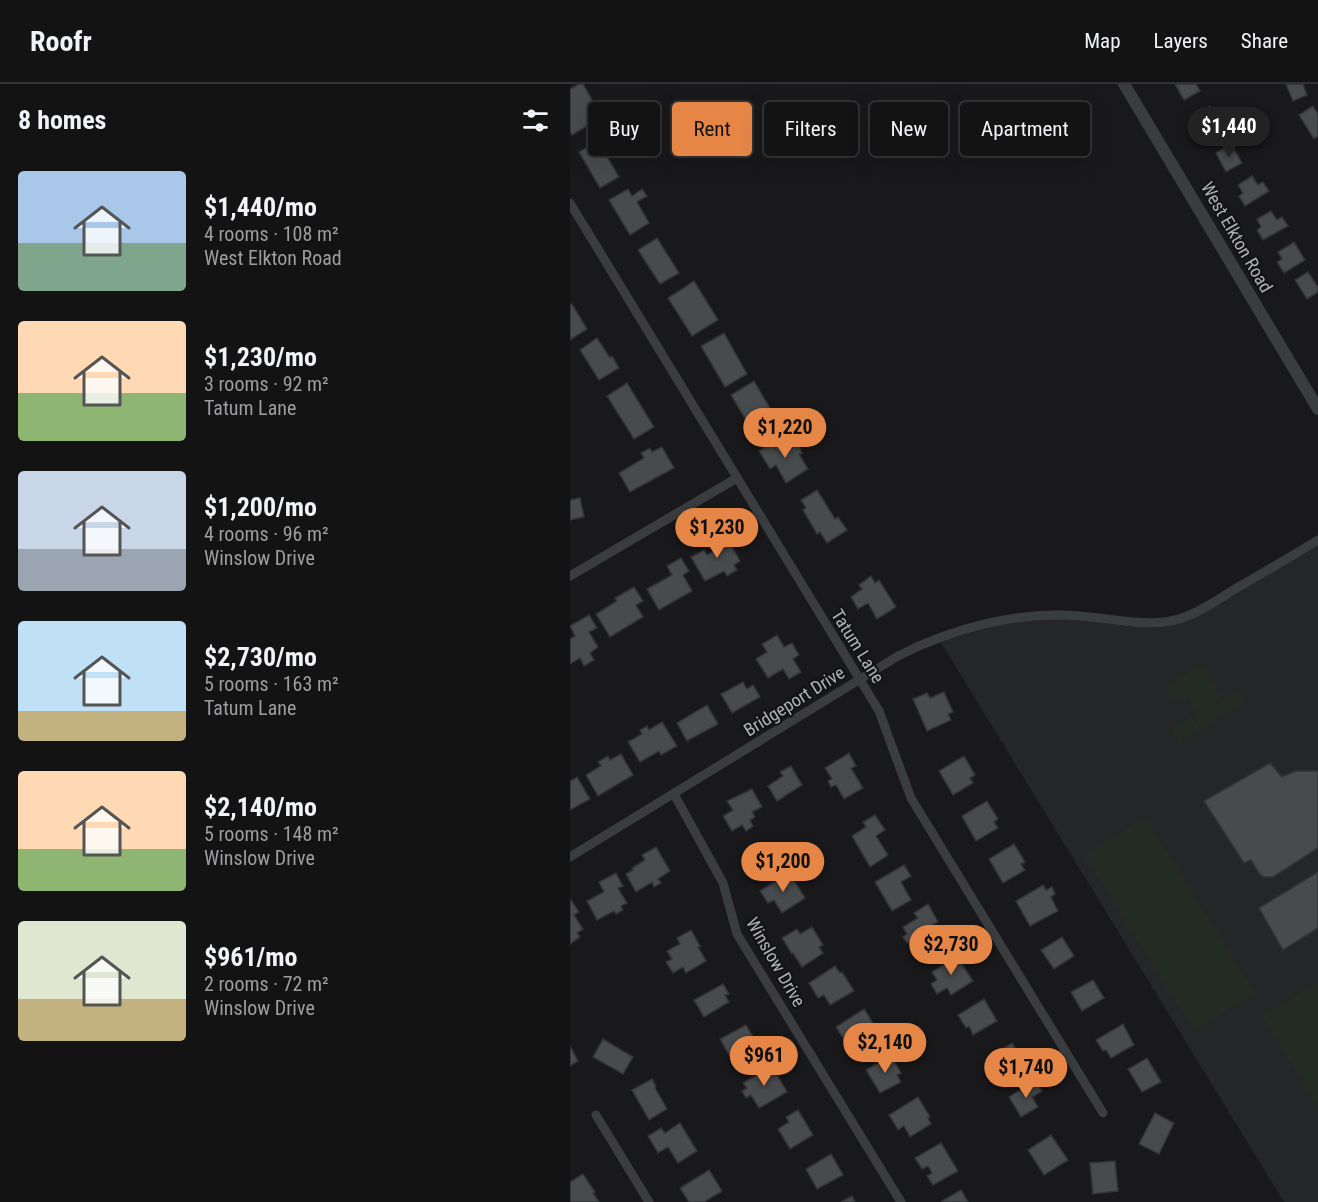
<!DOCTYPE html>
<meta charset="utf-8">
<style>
:root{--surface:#131314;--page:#202022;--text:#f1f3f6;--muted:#9d9ea0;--line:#323234;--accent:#e58647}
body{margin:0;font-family:"Roboto Condensed",sans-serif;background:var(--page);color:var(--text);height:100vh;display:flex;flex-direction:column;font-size:22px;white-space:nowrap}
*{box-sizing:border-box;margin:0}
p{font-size:20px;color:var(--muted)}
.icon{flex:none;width:33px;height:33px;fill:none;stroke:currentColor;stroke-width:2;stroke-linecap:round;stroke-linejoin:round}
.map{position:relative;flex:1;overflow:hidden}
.drawer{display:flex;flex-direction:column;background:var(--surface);width:570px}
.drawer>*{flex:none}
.top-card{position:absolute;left:18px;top:18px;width:570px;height:54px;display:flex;gap:12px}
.price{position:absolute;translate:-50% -51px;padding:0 14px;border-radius:21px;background:var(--accent);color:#111;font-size:20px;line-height:39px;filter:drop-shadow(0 2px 3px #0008)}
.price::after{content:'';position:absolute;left:50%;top:36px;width:18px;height:14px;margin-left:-9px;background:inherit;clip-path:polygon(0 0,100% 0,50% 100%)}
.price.active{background:#222;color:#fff}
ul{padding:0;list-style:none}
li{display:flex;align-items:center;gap:18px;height:150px;padding:0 18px}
li span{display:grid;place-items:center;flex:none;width:168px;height:120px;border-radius:6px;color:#555}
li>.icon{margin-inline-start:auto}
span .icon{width:72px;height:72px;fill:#fffc;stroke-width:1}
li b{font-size:26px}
h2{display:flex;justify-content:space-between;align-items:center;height:72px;padding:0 18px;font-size:26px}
.tag{padding:0 21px;border-radius:6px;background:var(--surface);box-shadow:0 6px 24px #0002,0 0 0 2px var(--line);font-size:21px;line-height:54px}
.tag.active{background:var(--accent);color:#111}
header{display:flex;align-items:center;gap:36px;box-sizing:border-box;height:84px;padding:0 30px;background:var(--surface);border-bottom:2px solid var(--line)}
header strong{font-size:28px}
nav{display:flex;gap:33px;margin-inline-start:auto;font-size:21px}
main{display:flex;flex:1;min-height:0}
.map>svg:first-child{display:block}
.built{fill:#252628}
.green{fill:#242b23}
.building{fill:#484b4d;stroke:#333437;stroke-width:1.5}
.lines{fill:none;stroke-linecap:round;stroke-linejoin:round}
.minor{stroke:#3a3d40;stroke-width:9}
.tertiary{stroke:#3a3d40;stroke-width:12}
.labels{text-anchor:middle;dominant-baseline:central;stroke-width:4.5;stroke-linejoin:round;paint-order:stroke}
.street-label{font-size:18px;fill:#acb4b9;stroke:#141416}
</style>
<header>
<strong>Roofr</strong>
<nav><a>Map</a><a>Layers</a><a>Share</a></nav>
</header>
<main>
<section class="drawer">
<h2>8 homes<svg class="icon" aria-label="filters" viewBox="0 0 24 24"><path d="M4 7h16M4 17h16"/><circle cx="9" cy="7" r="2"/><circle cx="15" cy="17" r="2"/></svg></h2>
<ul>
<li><span style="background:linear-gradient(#a9c7e8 60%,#7fa58c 0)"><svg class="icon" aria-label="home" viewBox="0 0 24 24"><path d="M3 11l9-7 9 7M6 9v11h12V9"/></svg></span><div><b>$1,440/mo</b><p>4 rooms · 108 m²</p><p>West Elkton Road</p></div></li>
<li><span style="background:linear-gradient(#ffd9b3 60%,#8fb573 0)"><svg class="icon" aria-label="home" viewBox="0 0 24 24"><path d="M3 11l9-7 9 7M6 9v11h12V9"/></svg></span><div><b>$1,230/mo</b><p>3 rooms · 92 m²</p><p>Tatum Lane</p></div></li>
<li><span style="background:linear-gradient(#c9d6e8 65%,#9aa5b1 0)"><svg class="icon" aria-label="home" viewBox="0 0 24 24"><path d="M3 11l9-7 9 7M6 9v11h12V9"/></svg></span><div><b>$1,200/mo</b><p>4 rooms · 96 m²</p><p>Winslow Drive</p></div></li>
<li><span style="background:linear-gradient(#bfe0f5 75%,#c2b280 0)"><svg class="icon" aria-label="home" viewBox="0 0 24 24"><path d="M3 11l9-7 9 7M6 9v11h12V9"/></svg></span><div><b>$2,730/mo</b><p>5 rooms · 163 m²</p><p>Tatum Lane</p></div></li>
<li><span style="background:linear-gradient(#ffd9b3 65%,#8fb573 0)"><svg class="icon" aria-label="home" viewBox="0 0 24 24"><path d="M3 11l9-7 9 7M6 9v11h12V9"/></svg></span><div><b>$2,140/mo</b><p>5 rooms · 148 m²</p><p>Winslow Drive</p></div></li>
<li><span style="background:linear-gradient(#dfe7d0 65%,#c2b280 0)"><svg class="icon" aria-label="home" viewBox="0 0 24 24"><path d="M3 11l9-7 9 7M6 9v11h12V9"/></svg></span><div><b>$961/mo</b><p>2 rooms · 72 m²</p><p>Winslow Drive</p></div></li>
</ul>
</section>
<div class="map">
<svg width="748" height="1118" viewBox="0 0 748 1118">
<rect width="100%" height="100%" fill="#19191b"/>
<path class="built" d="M748,456V1118H714L368,554L465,532L568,538L624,529Z"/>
<g class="green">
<path d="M631,580L652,614L645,618L653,632L632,645L624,632L627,629L617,612L604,620L594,604Z"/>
<path d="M669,605L677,618L655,631L647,618Z"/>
<path d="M622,632L630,645L609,658L601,645Z"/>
<path d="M575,733L685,909L624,947L514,771Z"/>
<path d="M748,898V1023L692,932Z"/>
</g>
<g class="building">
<path d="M9,0H13L26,23L21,26L27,36L2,51L0,47V5Z"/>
<path d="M605,0H626L630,7L614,16Z"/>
<path d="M716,0H733L737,11L723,17Z"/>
<path d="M640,22L655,48L639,57L624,32Z"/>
<path d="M743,22L748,30V52L744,55L729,31Z"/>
<path d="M28,57L49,93L30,104L9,68Z"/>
<path d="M661,60L672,79L656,88L646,69Z"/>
<path d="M682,92L688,101L693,98L699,107L675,122L669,112L673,109L668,101Z"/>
<path d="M58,105L62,112L72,105L77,112L67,118L79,139L60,151L39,116Z"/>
<path d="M701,127L707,136L712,133L718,142L693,156L687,146L691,143L687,135Z"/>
<path d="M87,154L109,189L90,200L68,166Z"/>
<path d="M724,158L735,176L714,189L707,178L712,175L708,168Z"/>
<path d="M738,188L748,203V208L737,215L725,196Z"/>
<path d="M124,197L148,236L122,252L98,214Z"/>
<path d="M2,220L17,245L0,256V221Z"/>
<path d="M154,249L177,290L155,303L131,262Z"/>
<path d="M27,254L40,274L42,272L49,284L29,296L10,266Z"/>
<path d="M184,297L211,343L191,355L180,336L177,338L161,311Z"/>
<path d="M57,299L84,343L64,355L37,312Z"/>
<path d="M220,355L224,361L228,359L232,369L229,370L238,385L216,399L206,381L200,385L189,367L202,359L205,364Z"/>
<path d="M92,363L104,384L60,408L49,389L74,374L71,369L80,364L82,368Z"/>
<path d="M247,406L265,435L268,433L277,446L257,459L250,448L247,450L233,426L236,424L231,416Z"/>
<path d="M10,414L14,433L0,436V416Z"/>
<path d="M154,448L170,477L164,481L167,486L157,492L154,487L135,497L121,473L134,466L137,471L145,466L139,456Z"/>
<path d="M111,474L119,487L113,491L122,507L89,526L77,505L102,491L97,482Z"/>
<path d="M301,492L305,499L309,496L326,523L307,535L298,519L288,525L281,513L292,505L289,501Z"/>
<path d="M64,503L73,517L66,521L73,533L40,553L26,530L47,517L45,514Z"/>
<path d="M19,531L27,544L19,548L28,563L20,569L24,576L14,582L10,574L0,580V555L5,552L0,542Z"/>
<path d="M207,551L214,563L222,559L229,571L223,575L231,588L219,595L213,585L198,594L186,575L197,568L192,560Z"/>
<path d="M173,598L177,605L183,601L190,613L162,629L151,610Z"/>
<path d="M374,608L383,628L378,630L381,636L357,647L343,615L357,609L360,614Z"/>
<path d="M137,621L148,640L117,657L107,639Z"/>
<path d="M92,638L107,662L91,671L89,667L70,678L58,658L72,650L70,646L77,642L79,646Z"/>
<path d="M279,669L286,682L281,684L293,704L274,715L266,701L261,703L258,697L262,695L255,684Z"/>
<path d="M51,670L63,691L28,712L16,691L31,682L28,678L38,672L40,676Z"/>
<path d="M394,672L405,691L400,694L403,699L383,711L369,687Z"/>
<path d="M700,679L712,693L726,687H748V764L703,793H694L689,789L681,776L674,779L634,717Z"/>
<path d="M221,682L232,701L207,717L198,702L213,692L210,688Z"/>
<path d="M7,693L20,715L0,726V697Z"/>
<path d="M182,705L192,723L182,728L185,733L180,736L183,742L176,747L172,741L162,747L153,732L163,726L157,717Z"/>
<path d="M417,717L428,735L424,738L428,744L406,757L392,732Z"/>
<path d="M305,731L315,746L306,752L318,771L300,783L282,752L296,743L293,738Z"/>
<path d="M444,760L455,778L451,780L455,786L433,799L419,775Z"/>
<path d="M86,763L100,787L88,795L91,799L84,803L82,798L66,808L56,790L63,786L62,784L75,776L72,771Z"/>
<path d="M334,781L341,792L331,798L341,816L322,827L305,798Z"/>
<path d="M748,788V844L713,866L689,824Z"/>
<path d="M46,789L53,802L48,804L57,819L51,822L53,826L46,830L44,827L27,836L17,817L34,808L29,798Z"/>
<path d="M217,790L221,796L223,795L235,814L212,829L204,816L198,819L190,807Z"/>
<path d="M473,801L476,806L482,803L485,810L481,813L488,827L460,842L446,817Z"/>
<path d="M0,816H1L9,828L4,831L13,845L7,849L10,853L0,860Z"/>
<path d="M358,820L368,838L357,844L368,861L351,872L341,857L337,859L333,853L337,850L333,843L348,834L344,829Z"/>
<path d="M242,843L253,861L249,863L253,869L232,883L223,869L222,870L212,854L227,845L230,850Z"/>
<path d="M121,846L130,862L128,863L136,877L116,889L113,883L103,889L96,878L102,875L97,867L110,860L107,854Z"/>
<path d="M492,853L504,872L484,885L471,866Z"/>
<path d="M384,868L403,897L381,911L377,904L367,910L361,900L367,896L362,888L375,880L372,875Z"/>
<path d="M265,882L270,889L272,888L284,907L260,921L254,911L248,914L239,899Z"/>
<path d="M523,896L534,914L512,927L501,908Z"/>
<path d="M153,900L159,910L155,911L159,918L134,933L124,916Z"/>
<path d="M414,915L427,937L403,951L399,942L396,944L388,931Z"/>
<path d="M294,925L310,950L282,968L266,943Z"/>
<path d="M553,940L564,961L541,974L536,966L533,967L526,956Z"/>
<path d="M176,941L188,961L162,976L150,955Z"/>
<path d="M33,955L63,973L53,990L23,973Z"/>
<path d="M442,959L449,970L442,975L447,984L428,995L420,982L423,980L419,973Z"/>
<path d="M0,962L8,977L0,982Z"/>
<path d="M321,971L331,989L327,991L331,998L310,1009L296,986Z"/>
<path d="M577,974L591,998L572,1008L558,985Z"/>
<path d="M202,982L217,1008L189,1024L181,1011L176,1014L172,1007L177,1004L173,999Z"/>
<path d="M82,995L86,1003L85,1004L97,1025L79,1036L62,1006Z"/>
<path d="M465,996L472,1007L462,1013L468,1023L451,1033L439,1013Z"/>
<path d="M348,1013L360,1033L358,1034L361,1040L340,1053L334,1042L328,1046L319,1031Z"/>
<path d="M228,1026L243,1051L220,1065L208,1045L219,1038L216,1033Z"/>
<path d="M585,1029L604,1039L589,1070L569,1060Z"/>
<path d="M110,1039L127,1067L108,1079L98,1063L88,1069L78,1052L91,1044L95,1049Z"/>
<path d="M481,1051L498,1076L474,1091L458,1066Z"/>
<path d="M371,1059L388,1087L363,1101L357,1092L362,1089L358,1082L352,1085L345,1074Z"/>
<path d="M261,1070L273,1091L247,1105L236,1085Z"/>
<path d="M545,1077L548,1107L523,1110L520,1079Z"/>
<path d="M139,1086L152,1107L134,1118H119L110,1104Z"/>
<path d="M13,1090L25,1108L23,1109L29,1118H0V1098Z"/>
<path d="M391,1106L398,1118H372V1117Z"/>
<path d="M282,1112L285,1118H271Z"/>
</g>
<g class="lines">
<g class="minor">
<path d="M0,119L309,627L341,714L533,1029"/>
<path d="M0,492L167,394"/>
<path d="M104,710L153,799L167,850L331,1118"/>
<path d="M0,773L328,572C383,544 447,527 509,532C538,534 567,541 595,538C621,535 644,518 665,505C693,489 720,473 748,456"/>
<path d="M26,1031L79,1118"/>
</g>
<path class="tertiary" d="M554,0L748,325"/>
</g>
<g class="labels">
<g class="street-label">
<text transform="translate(667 153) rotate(60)">West Elkton Road</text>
<text transform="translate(288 562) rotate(58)">Tatum Lane</text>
<text transform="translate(224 617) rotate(-32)">Bridgeport Drive</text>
<text transform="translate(206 878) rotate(60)">Winslow Drive</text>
</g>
</g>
</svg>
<b class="price active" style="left:659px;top:74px">$1,440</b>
<b class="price" style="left:215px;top:375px">$1,220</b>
<b class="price" style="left:147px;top:475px">$1,230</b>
<b class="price" style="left:213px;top:809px">$1,200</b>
<b class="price" style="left:381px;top:892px">$2,730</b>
<b class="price" style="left:315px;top:990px">$2,140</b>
<b class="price" style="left:194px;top:1003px">$961</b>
<b class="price" style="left:456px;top:1015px">$1,740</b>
<div class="top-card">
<a class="tag">Buy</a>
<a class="tag active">Rent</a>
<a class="tag">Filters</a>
<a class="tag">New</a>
<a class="tag">Apartment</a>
</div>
</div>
</main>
